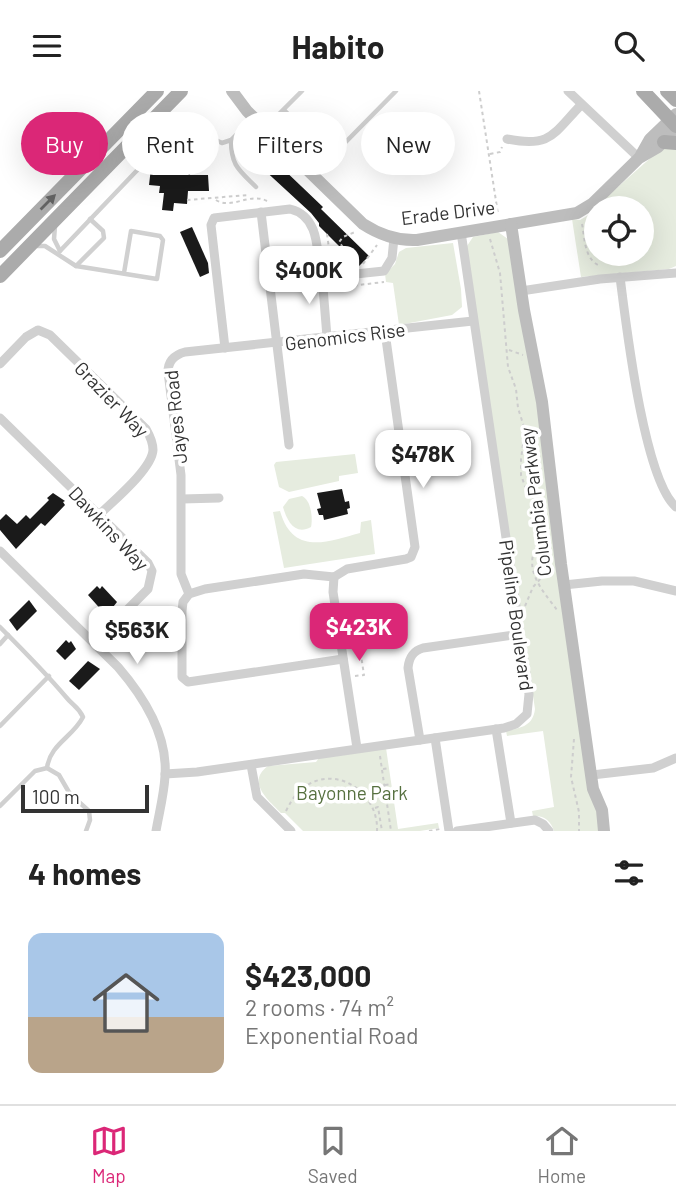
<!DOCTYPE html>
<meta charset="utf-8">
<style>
:root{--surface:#fff;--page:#f2f2f2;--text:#222;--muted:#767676;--line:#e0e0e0;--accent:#db2777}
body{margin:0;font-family:Barlow,sans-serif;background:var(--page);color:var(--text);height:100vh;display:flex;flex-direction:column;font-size:26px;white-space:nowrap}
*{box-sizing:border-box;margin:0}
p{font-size:23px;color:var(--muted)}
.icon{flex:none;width:38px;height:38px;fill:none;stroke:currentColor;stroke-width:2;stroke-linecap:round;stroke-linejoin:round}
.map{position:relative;height:740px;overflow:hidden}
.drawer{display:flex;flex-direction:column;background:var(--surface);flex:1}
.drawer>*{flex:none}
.hud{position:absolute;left:21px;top:21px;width:635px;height:63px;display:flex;gap:14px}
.tools{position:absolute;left:584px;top:105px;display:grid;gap:14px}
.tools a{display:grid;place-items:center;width:70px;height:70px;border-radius:50%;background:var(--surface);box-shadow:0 7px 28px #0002;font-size:35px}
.scale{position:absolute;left:21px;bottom:18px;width:128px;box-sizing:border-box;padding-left:7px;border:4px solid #333;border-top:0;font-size:19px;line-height:24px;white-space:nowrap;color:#333;-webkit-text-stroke:5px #fff;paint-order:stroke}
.price{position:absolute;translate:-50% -60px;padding:0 16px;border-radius:14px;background:#fff;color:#222;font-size:23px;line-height:46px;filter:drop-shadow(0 2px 4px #0008)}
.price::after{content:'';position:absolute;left:50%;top:42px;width:21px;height:16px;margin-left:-10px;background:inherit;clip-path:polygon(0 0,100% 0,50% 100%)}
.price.on{background:var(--accent);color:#fff}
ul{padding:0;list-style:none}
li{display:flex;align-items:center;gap:21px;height:175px;padding:0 28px}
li+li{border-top:2px solid var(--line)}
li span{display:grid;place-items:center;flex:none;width:196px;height:140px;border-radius:14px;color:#555}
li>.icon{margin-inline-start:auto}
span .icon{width:84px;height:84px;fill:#fffc;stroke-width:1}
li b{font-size:30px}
h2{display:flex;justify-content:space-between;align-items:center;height:84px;padding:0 28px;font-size:30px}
.chip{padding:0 24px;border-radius:32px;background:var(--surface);box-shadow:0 7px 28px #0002;font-size:24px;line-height:63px}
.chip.on{background:var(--accent);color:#fff}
header{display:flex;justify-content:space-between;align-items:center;height:91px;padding:0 28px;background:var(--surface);font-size:32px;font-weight:700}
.dock{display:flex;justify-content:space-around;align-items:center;height:98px;border-top:2px solid var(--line);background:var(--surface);font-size:19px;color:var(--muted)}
.dock a{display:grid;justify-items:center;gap:4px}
.dock .on{color:var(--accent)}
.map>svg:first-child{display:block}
.green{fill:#e6ecdf}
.building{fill:#1a1a1a}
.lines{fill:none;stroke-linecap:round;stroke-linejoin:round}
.path{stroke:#cdcdcd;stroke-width:2;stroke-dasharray:3.5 3.5;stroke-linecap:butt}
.lane{stroke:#d0d0d0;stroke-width:4.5}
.street{stroke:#d0d0d0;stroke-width:9}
.secondary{stroke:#bdbdbd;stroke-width:12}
.primary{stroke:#ababab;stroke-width:14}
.oneway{fill:#636363}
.labels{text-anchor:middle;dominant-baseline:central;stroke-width:7;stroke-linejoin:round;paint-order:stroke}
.street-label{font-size:19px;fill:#333;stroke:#fff}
.park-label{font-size:19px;fill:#56703f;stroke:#fff}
</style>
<header><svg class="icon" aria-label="menu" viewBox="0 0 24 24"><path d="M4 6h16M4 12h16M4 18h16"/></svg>Habito<svg class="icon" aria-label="search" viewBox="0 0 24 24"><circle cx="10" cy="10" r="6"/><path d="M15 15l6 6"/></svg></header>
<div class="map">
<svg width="676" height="740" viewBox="0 0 676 740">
<rect width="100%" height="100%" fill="#fff"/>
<g class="green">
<path d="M676,54V175L669,178L581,186L572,128L580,129L597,119V163H642V117H599L602,110L664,55Z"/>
<path d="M498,141L508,148L539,318L602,740H554C551,730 544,724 533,725L532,720L554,716L543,640L507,645L506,640C521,637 533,635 535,618L467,163V155L473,146Z"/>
<path d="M453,152L461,198L462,216L452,224L399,234L393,192L386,191L385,183L395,173L399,161L406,157Z"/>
<path d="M355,363L358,382L339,385V390L289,401L279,396L274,374L276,371Z"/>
<path d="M302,405C311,409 313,427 311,436C295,445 287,430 283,416L289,408Z"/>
<path d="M280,420C293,465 327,451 360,442L361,431L371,429L375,463L284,477L273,421Z"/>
<path d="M386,657L398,738L438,732L439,737L420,740H303L285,722H281C268,709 246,691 268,675L316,671L319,667Z"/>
</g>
<g class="building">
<path d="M257,53L323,116L321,118L369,165L359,175L319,135V132L311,122L247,63Z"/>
<path d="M173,58L188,60L187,69L192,70L190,84H208L209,100H188L187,113L174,112L173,120L162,119L164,102H159L160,95L149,94L151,77L163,78L165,64L172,65Z"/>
<path d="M192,136L208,172L209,182L200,186L180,141Z"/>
<path d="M342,398L345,411L349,410L350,417L347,418L348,423L324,429L323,424H319L317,418L321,417L317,402Z"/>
<path d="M53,402L65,410L63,411L65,414L45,435L41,432L16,458L0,439V429L6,423L17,433L26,424L30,428L49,409L47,407Z"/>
<path d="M97,495L100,498L102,495L117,511L110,520L108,518L104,522L88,504Z"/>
<path d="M29,509L37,520L17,540L9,529Z"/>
<path d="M66,549L69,552L71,550L76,558L65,569L56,560Z"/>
<path d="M88,570L100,578L79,599L69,590Z"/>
</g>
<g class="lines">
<g class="path">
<path d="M479,0L498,123"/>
<path d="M490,63L500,61L502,56"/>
<path d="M187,109L248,104"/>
<path d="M216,109C231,119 250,101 267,110"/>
<path d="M582,133C585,148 584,168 600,175"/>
<path d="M327,143L331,172"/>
<path d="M490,148L500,182L508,276L516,298L518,317L525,339L521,368V384L526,398L544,420"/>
<path d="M343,156L339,151L343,146L355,141"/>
<path d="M363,173L377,154"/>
<path d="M329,175L328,173L355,171"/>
<path d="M333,197L384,191"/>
<path d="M509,259L523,264"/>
<path d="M545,433C542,444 536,453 533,464C528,485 546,504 557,519"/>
<path d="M525,515L533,496L550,477"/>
<path d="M355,585L364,584L360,558L400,552"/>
<path d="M574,648L571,686L579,721V740"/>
<path d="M380,665L391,740"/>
<path d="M383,678L389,677"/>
<path d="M385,694L391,693"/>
<path d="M375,717L378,716L382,740"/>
<path d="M286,720C291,710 296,701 306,695C339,673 379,704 377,740"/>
<path d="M429,740L440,738"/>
</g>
<g class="lane">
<path d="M284,19L332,65L314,84"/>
<path d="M261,32L275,27L302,0"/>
<path d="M231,49C231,75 239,79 256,96"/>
<path d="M332,65L396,0"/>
<path d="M55,135L54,148L60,160"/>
<path d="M37,155H45L76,175L157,188L163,149L160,145L131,140L124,182"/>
<path d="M60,160L167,48C188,38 201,41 222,52L231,49L253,27"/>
<path d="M76,175L104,147L103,140L90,128"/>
<path d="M0,536C23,559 45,581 66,606C73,615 78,615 83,626C73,646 50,653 47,677"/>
<path d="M0,553L8,544"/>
<path d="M0,635L49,585"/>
<path d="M0,715L35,680L47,677L59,684L70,703L89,720L90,729L86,740"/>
</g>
<g class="street">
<path d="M568,0L639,67"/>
<path d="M507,48C551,57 553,43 581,14"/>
<path d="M261,121L289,354"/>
<path d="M322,184L327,246"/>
<path d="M620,186C626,233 644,389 676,416"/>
<path d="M521,200L600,188L676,182"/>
<path d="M225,257L211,134L214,127L290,118C319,125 317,158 320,181L327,186L384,180L392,167L394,147"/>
<path d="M0,273L26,246L38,239L50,244L146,338C150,345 153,351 153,359C152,378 113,410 99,424"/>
<path d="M0,327L148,472L152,480L148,498L94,552"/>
<path d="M182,408L219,407"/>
<path d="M0,460L118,576C143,605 168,645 165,685C164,704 159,722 156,740"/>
<path d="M334,486L304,483L205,498L189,503L183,511L182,520V586L188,591L343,568"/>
<path d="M334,486L347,478L406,468L411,466L415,456L385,241"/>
<path d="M334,486L333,501L357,657"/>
<path d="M564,494L602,490H634L676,500"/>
<path d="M189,503L181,483V384L168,281C168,270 174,264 185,261L473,230"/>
<path d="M496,638L511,732"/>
<path d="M435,647L449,740"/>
<path d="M420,649L408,577C409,566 413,560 423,557L520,543"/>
<path d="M251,674L257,706L291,740"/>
<path d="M165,683L197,681L504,637L516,633L527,623L529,603L461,141"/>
<path d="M592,684L653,677L676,667"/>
<path d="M457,740L535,729L543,733L549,740"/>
</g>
<g class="secondary">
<path d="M232,0L247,20L363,133C380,144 397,150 417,149L577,122L592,113L639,67L658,56L676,38"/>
<path d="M641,64L650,48L676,23"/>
<path d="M511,133L524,219L542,311L561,473L593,698L602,719L604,740"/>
</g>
<g class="primary">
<path d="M643,0L676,35"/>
<path d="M667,0L676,9"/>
<path d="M664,51L676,52"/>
<path d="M0,160L157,0"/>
<path d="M0,185L181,0"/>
</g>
</g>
<defs><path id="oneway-solid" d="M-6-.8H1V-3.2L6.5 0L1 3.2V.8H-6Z" transform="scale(1.75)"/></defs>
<use class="oneway" href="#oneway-solid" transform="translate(48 111) rotate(-45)"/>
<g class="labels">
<g class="street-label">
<text transform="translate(448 121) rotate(-7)">Erade Drive</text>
<text transform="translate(345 245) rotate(-7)">Genomics Rise</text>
<text transform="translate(112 308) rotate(46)">Grazier Way</text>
<text transform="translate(175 326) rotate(-96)">Jayes Road</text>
<text transform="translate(535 411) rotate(-97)">Columbia Parkway</text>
<text transform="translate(109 437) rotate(47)">Dawkins Way</text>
<text transform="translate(517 524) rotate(82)">Pipeline Boulevard</text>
</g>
<g class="park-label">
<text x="352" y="701">Bayonne Park</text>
</g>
</g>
</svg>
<div class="tools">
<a><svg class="icon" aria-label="locate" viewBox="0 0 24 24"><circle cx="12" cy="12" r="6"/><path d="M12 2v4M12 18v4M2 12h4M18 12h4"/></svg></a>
</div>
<div class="scale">100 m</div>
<b class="price" style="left:309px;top:215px">$400K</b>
<b class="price" style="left:423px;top:399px">$478K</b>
<b class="price on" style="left:359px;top:572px">$423K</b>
<b class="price" style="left:137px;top:575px">$563K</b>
<div class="hud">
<a class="chip on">Buy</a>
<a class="chip">Rent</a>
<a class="chip">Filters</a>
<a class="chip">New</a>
</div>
</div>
<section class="drawer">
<h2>4 homes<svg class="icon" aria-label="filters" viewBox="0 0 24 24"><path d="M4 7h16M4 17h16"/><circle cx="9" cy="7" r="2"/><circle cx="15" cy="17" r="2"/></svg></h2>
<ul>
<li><span style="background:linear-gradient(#a9c7e8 60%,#b9a48a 0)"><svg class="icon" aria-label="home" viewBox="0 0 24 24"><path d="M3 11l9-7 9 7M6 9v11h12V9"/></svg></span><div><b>$423,000</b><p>2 rooms · 74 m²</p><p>Exponential Road</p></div></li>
</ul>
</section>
<nav class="dock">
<a class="on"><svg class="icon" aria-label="map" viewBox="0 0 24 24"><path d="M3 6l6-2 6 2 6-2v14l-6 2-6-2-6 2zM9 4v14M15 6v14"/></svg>Map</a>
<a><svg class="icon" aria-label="saved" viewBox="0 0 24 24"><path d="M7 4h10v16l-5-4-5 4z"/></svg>Saved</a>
<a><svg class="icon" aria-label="home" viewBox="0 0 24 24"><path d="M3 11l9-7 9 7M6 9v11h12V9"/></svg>Home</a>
</nav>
